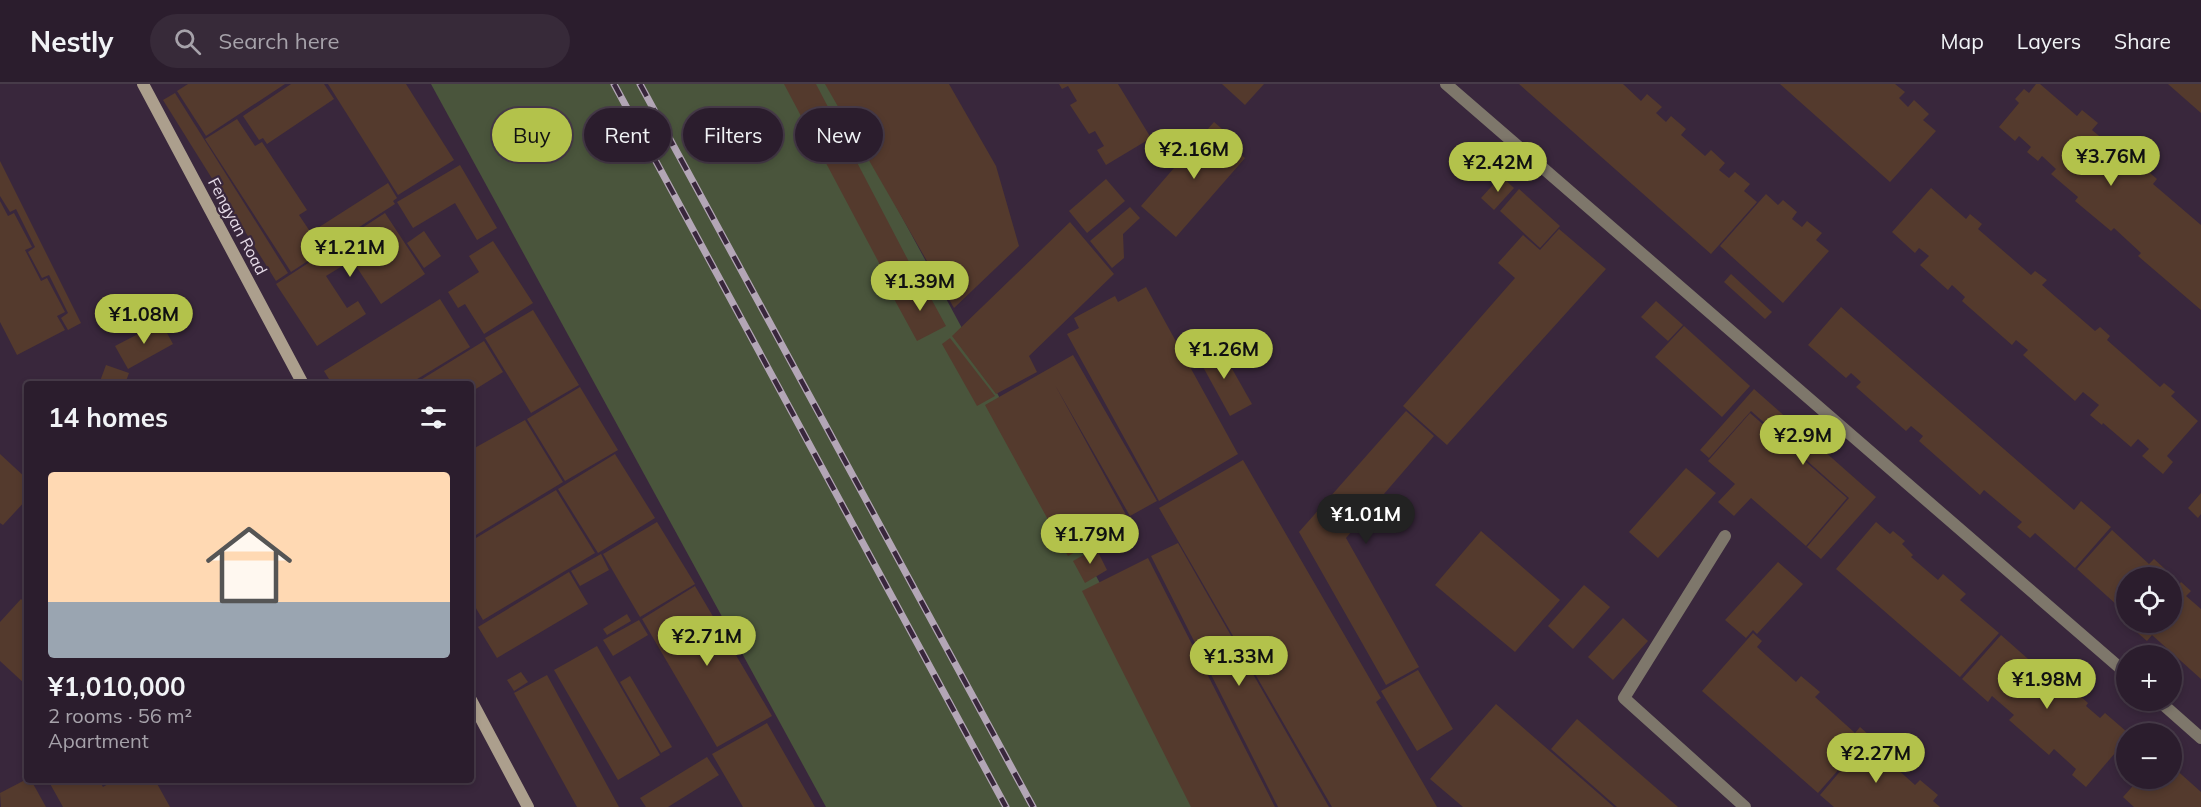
<!DOCTYPE html>
<meta charset="utf-8">
<style>
:root{--surface:#2b1d2d;--page:#372a39;--text:#f1f3f6;--muted:#a6a2aa;--line:#473b49;--accent:#b3c24b}
body{margin:0;font-family:Mulish,sans-serif;background:var(--page);color:var(--text);height:100vh;display:flex;flex-direction:column;font-size:22px;white-space:nowrap}
*{box-sizing:border-box;margin:0}
p{font-size:20px;color:var(--muted)}
.icon{flex:none;width:33px;height:33px;fill:none;stroke:currentColor;stroke-width:2;stroke-linecap:round;stroke-linejoin:round}
.map{position:relative;flex:1;overflow:hidden}
.drawer{position:absolute;left:24px;top:297px;width:450px;height:402px;display:flex;flex-direction:column;background:var(--surface);border-radius:6px;box-shadow:0 3px 9px #0003,0 0 0 2px var(--line)}
.drawer>*{flex:none}
.top-card{position:absolute;left:492px;top:24px;width:570px;height:54px;display:flex;gap:12px}
.buttons{position:absolute;left:2116px;top:483px;display:grid;gap:12px}
.buttons a{display:grid;place-items:center;width:66px;height:66px;border-radius:50%;background:var(--surface);box-shadow:0 3px 9px #0003,0 0 0 2px var(--line);font-size:30px}
.price{position:absolute;translate:-50% -51px;padding:0 14px;border-radius:21px;background:var(--accent);color:#111;font-size:20px;line-height:39px;filter:drop-shadow(0 2px 3px #0008)}
.price::after{content:'';position:absolute;left:50%;top:36px;width:18px;height:14px;margin-left:-9px;background:inherit;clip-path:polygon(0 0,100% 0,50% 100%)}
.price.current{background:#222;color:#fff}
ul{padding:0;list-style:none}
li{display:grid;align-content:center;gap:12px;height:318px;padding:0 24px}
li span{display:grid;place-items:center;height:186px;border-radius:6px;color:#555}
li>.icon{margin-inline-start:auto}
span .icon{width:108px;height:108px;fill:#fffc;stroke-width:1}
li b{font-size:26px}
h2{display:flex;justify-content:space-between;align-items:center;height:72px;padding:0 24px;font-size:26px}
.tag{padding:0 21px;border-radius:27px;background:var(--surface);box-shadow:0 3px 9px #0003,0 0 0 2px var(--line);font-size:21px;line-height:54px}
.tag.current{background:var(--accent);color:#111}
header{display:flex;align-items:center;gap:36px;box-sizing:border-box;height:84px;padding:0 30px;background:var(--surface);border-bottom:2px solid var(--line)}
header strong{font-size:28px}
nav{display:flex;gap:33px;margin-inline-start:auto;font-size:21px}
.search{width:420px;height:54px;background:var(--page);display:flex;align-items:center;gap:15px;box-sizing:border-box;padding:0 21px;border-radius:33px;color:var(--muted);font-size:22px}
.map>svg:first-child{display:block}
.green{fill:#4a553c}
.building{fill:#543a2d}
.lines{fill:none;stroke-linecap:round;stroke-linejoin:round}
.street{stroke:#7e776b;stroke-width:12}
.secondary{stroke:#ac9f8d;stroke-width:12}
.rail-casing{stroke:#b3a6b6;stroke-width:7}
.rail{stroke:#39273c;stroke-width:4.5;stroke-dasharray:14;stroke-linecap:butt}
.labels{text-anchor:middle;dominant-baseline:central;stroke-width:4.5;stroke-linejoin:round;paint-order:stroke}
.street-label{font-size:16px;fill:#e7dce9;stroke:#39273c}
</style>
<header>
<strong>Nestly</strong>
<div class="search"><svg class="icon" aria-label="search" viewBox="0 0 24 24"><circle cx="10" cy="10" r="6"/><path d="M15 15l6 6"/></svg>Search here</div>
<nav><a>Map</a><a>Layers</a><a>Share</a></nav>
</header>
<div class="map">
<svg width="2201" height="723" viewBox="0 0 2201 723">
<rect width="100%" height="100%" fill="#39273c"/>
<path class="green" d="M431,0H830L1221,723H826Z"/>
<g class="building">
<path d="M188,0H285L206,52L177,7Z"/>
<path d="M291,0H324L334,15L267,60L263,54L259,56L243,32Z"/>
<path d="M328,0H406L454,76L398,111Z"/>
<path d="M784,0H816L919,197L895,209Z"/>
<path d="M825,0H949L996,82L1019,162L954,224Z"/>
<path d="M1059,0H1118L1151,54L1106,81L1097,66L1104,62L1095,47L1089,50L1070,21L1077,17L1068,2L1062,5Z"/>
<path d="M1222,0H1264L1245,21Z"/>
<path d="M1519,0H1623L1641,17L1647,10L1662,23L1656,29L1666,38L1671,32L1686,45L1681,51L1705,72L1711,66L1725,79L1719,86L1729,94L1735,88L1750,100L1744,107L1757,118L1711,170Z"/>
<path d="M1780,0H1895L1905,8L1899,14L1908,23L1914,16L1929,30L1923,36L1936,47L1890,98Z"/>
<path d="M2036,0H2040L2077,32L2082,26L2098,39L2092,46L2116,66L2120,62L2139,79L2135,84L2139,88L2143,83L2157,95L2153,100L2201,141V226L2138,172L2141,169L2114,144L2111,147L2075,117L2078,113L2051,90L2056,85L2042,72L2038,77L2027,68L2031,63L2019,52L2015,57L1999,43L2019,19L2015,15L2024,5L2029,9Z"/>
<path d="M2168,0H2201V29Z"/>
<path d="M175,9L288,189L276,197L163,16Z"/>
<path d="M237,35L255,62L262,58L307,126L299,131L323,167L291,188L205,55Z"/>
<path d="M1214,38L1236,57L1231,63L1245,74L1176,153L1141,122Z"/>
<path d="M0,77L81,239L68,246L61,234L68,229L49,191L42,194L28,168L35,163L16,125L10,128L0,112Z"/>
<path d="M460,81L497,144L477,156L455,119L413,144L397,118Z"/>
<path d="M1501,92L1514,104L1494,126L1481,114Z"/>
<path d="M1106,95L1125,117L1087,149L1069,127Z"/>
<path d="M388,99L397,114L393,117L395,120L325,165L313,147Z"/>
<path d="M1931,104L1966,135L1970,130L1982,140L1978,145L2031,191L2035,187L2047,196L2042,201L2095,247L2100,243L2110,252L2107,256L2160,303L2164,299L2175,308L2171,312L2198,337L2167,372L2173,378L2163,390L2142,372L2149,365L2138,355L2131,363L2103,339L2102,341L2090,331L2099,321L2083,308L2075,317L2023,271L2028,266L2016,256L2012,261L1962,217L1965,213L1952,201L1948,206L1920,181L1929,172L1919,164L1915,169L1892,148Z"/>
<path d="M1519,105L1560,142L1540,164L1500,127Z"/>
<path d="M1766,110L1778,121L1783,116L1797,128L1792,135L1802,143L1807,137L1822,149L1816,156L1829,167L1783,219L1720,162Z"/>
<path d="M0,117L8,132L14,129L32,163L25,166L41,197L47,194L65,228L57,232L65,246L17,271L0,238Z"/>
<path d="M1130,123L1140,134L1123,150L1124,174L1112,184L1090,157Z"/>
<path d="M385,129L425,190L381,220L352,176L326,192L347,224L358,217L366,230L317,262L276,200Z"/>
<path d="M1070,138L1114,190L1029,272L1037,288L996,310L952,252Z"/>
<path d="M1559,145L1606,185L1447,361L1403,322L1515,194L1498,179L1523,151L1540,166Z"/>
<path d="M424,147L441,172L424,184L407,159Z"/>
<path d="M493,157L533,219L484,250L465,220L458,224L448,208L479,188L469,172Z"/>
<path d="M1731,190L1772,228L1765,235L1724,198Z"/>
<path d="M922,198L946,242L917,257L893,213Z"/>
<path d="M1146,203L1238,370L1159,417L1067,250L1079,244L1074,234L1115,212L1118,218Z"/>
<path d="M440,215L470,263L409,300H332L324,287Z"/>
<path d="M1656,217L1683,241L1668,257L1641,233Z"/>
<path d="M1841,223L2074,426L2081,417L2111,443L2075,484L2035,449L2030,454L2017,443L2022,438L1984,406L1980,411L1919,357L1923,352L1911,342L1906,347L1856,303L1861,298L1851,289L1846,294L1808,261Z"/>
<path d="M533,226L579,301L531,329L485,254Z"/>
<path d="M161,238L173,260L128,285L115,262Z"/>
<path d="M1684,242L1750,302L1722,333L1655,273Z"/>
<path d="M950,254L995,312L977,322L942,260Z"/>
<path d="M484,257L503,288L471,308V300H414Z"/>
<path d="M1218,260L1252,320L1230,332L1197,272Z"/>
<path d="M1073,271L1157,417L1130,432L1055,301L1130,438L1068,472L985,321Z"/>
<path d="M106,281L129,289L125,300H99Z"/>
<path d="M580,303L618,366L565,397L527,335Z"/>
<path d="M1754,305L1876,413L1821,475L1807,463L1849,414L1751,327L1709,374L1700,366Z"/>
<path d="M1406,327L1434,352L1346,454L1419,583L1386,601L1299,448Z"/>
<path d="M1750,329L1847,414L1806,462L1751,414L1734,432L1718,418L1735,400L1708,377Z"/>
<path d="M525,336L563,398L471,454V366Z"/>
<path d="M0,370L27,395V415L3,441L0,439Z"/>
<path d="M615,370L655,434L598,469L558,405Z"/>
<path d="M1243,376L1381,614L1376,618L1437,723H1332L1159,424Z"/>
<path d="M1686,384L1716,409L1658,474L1629,448Z"/>
<path d="M556,406L595,469L483,536L471,516V457Z"/>
<path d="M2201,409V430L2198,434L2188,424Z"/>
<path d="M657,438L695,500L640,533L603,470Z"/>
<path d="M1876,438L1890,450L1893,447L1905,457L1902,460L1913,471L1911,473L1938,496L1943,490L1966,510L1960,516L1999,549L1960,593L1836,485Z"/>
<path d="M2112,446L2149,480L2154,475L2165,485L2161,489L2166,494H2127V530L2077,485Z"/>
<path d="M1481,447L1560,516L1515,568L1435,501Z"/>
<path d="M1178,459L1329,723H1278L1151,472Z"/>
<path d="M1096,464L1107,486L1085,499L1073,477Z"/>
<path d="M601,470L609,486L580,502L571,487Z"/>
<path d="M1148,474L1275,723H1191L1082,507Z"/>
<path d="M1778,478L1803,500L1757,550L1753,546L1746,554L1725,536Z"/>
<path d="M569,488L588,520L497,574L478,543Z"/>
<path d="M2181,498L2191,507L2186,512L2201,525V595L2152,551L2147,557L2132,544L2137,538H2172V499L2177,503Z"/>
<path d="M1584,501L1610,523L1573,565L1548,542Z"/>
<path d="M695,502L772,632L717,663L642,535Z"/>
<path d="M21,515L27,521V597L25,600L0,577V538Z"/>
<path d="M627,530L631,537L607,551L603,545Z"/>
<path d="M1623,534L1648,557L1613,596L1588,573Z"/>
<path d="M639,536L648,551L613,572L603,556Z"/>
<path d="M1753,549L1762,557L1757,563L1796,598L1801,592L1820,608L1815,613L1855,649L1860,643L1869,651L1818,709L1702,607Z"/>
<path d="M2001,551L2061,604L2066,599L2088,619L2086,622L2100,634L2105,629L2127,648V655L2086,703L2072,691L2076,685L2054,665L2049,671L2009,636L2014,631L1992,612L1988,618L1962,595Z"/>
<path d="M597,562L660,671L618,696L554,586Z"/>
<path d="M1418,586L1453,645L1417,667L1381,607Z"/>
<path d="M521,588L528,598L514,607L507,596Z"/>
<path d="M547,591L619,723H577L514,609Z"/>
<path d="M630,592L672,663L661,669L620,598Z"/>
<path d="M1496,620L1614,723H1463L1430,695Z"/>
<path d="M1577,635L1678,723H1617L1551,665Z"/>
<path d="M767,639L815,723H743L712,670Z"/>
<path d="M1870,652L1879,660L1875,665L1915,701L1920,696L1938,711L1933,717L1940,723H1834L1820,711Z"/>
<path d="M707,673L719,691L668,723H646L640,714Z"/>
<path d="M2172,682L2201,708V723H2134L2123,713L2140,694H2172Z"/>
<path d="M27,695L31,696L46,723H1L0,709Z"/>
<path d="M48,696H99L103,703L115,696H155L170,723H63Z"/>
</g>
<g class="lines">
<g class="street">
<path d="M1446,0L2127,590"/>
<path d="M1725,452L1624,614L1745,723"/>
<path d="M2158,616L2201,654"/>
</g>
<g class="secondary">
<path d="M143,0L303,300"/>
<path d="M471,616L528,723"/>
</g>
<defs>
<g id="rail">
<path d="M614,0L1006,723"/>
<path d="M640,0L1033,723"/>
</g>
</defs>
<use href="#rail" class="rail-casing"/>
<use href="#rail" class="rail"/>
</g>
<g class="labels">
<g class="street-label">
<text transform="translate(238 142) rotate(62)">Fengyan Road</text>
</g>
</g>
</svg>
<div class="buttons">
<a><svg class="icon" aria-label="locate" viewBox="0 0 24 24"><circle cx="12" cy="12" r="6"/><path d="M12 2v4M12 18v4M2 12h4M18 12h4"/></svg></a>
<a>+</a>
<a>−</a>
</div>
<b class="price" style="left:1194px;top:96px">¥2.16M</b>
<b class="price" style="left:2111px;top:103px">¥3.76M</b>
<b class="price" style="left:1498px;top:109px">¥2.42M</b>
<b class="price" style="left:350px;top:194px">¥1.21M</b>
<b class="price" style="left:920px;top:228px">¥1.39M</b>
<b class="price" style="left:144px;top:261px">¥1.08M</b>
<b class="price" style="left:1224px;top:296px">¥1.26M</b>
<b class="price" style="left:1803px;top:382px">¥2.9M</b>
<b class="price current" style="left:1366px;top:461px">¥1.01M</b>
<b class="price" style="left:1090px;top:481px">¥1.79M</b>
<b class="price" style="left:707px;top:583px">¥2.71M</b>
<b class="price" style="left:1239px;top:603px">¥1.33M</b>
<b class="price" style="left:2047px;top:626px">¥1.98M</b>
<b class="price" style="left:1876px;top:700px">¥2.27M</b>
<div class="top-card">
<a class="tag current">Buy</a>
<a class="tag">Rent</a>
<a class="tag">Filters</a>
<a class="tag">New</a>
</div>
<section class="drawer">
<h2>14 homes<svg class="icon" aria-label="filters" viewBox="0 0 24 24"><path d="M4 7h16M4 17h16"/><circle cx="9" cy="7" r="2"/><circle cx="15" cy="17" r="2"/></svg></h2>
<ul>
<li><span style="background:linear-gradient(#ffd9b3 70%,#9aa5b1 0)"><svg class="icon" aria-label="home" viewBox="0 0 24 24"><path d="M3 11l9-7 9 7M6 9v11h12V9"/></svg></span><div><b>¥1,010,000</b><p>2 rooms · 56 m²</p><p>Apartment</p></div></li>
</ul>
</section>
</div>
